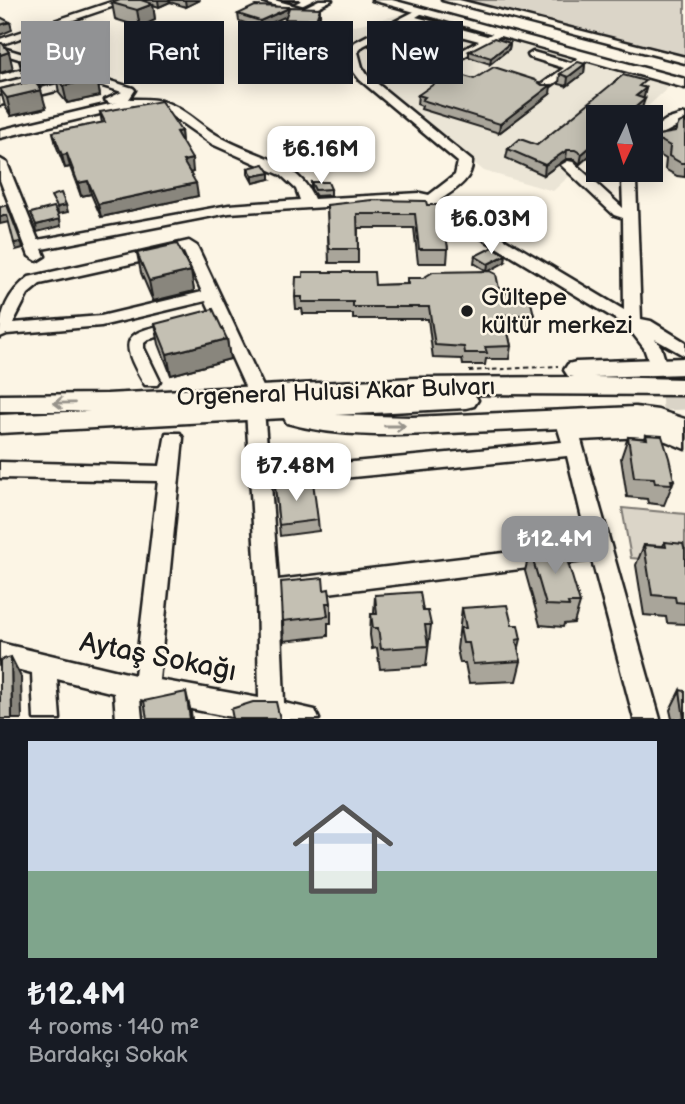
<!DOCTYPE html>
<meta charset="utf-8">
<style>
:root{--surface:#171b24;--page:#242831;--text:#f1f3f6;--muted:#9ea1a6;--accent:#919294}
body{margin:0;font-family:"Balsamiq Sans",sans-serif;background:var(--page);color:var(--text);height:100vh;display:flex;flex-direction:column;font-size:26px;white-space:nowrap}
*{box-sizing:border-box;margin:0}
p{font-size:23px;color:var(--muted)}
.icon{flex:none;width:38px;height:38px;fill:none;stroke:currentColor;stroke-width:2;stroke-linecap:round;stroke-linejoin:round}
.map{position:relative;height:719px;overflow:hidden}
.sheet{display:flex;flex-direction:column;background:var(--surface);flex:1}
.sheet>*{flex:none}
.top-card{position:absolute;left:21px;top:21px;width:644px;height:63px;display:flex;gap:14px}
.needle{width:46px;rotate:184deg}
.controls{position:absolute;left:586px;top:105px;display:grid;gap:14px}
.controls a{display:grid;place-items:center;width:77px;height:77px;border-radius:0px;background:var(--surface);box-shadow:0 4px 18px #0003;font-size:35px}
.price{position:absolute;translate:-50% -60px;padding:0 16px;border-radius:14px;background:#fff;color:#222;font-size:23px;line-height:46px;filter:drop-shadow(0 2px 4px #0008)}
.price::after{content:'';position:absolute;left:50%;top:42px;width:21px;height:16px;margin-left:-10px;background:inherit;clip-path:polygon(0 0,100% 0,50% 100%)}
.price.selected{background:var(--accent);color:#fff}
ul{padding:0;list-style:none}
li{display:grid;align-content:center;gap:14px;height:371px;padding:0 28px}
li span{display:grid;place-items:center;height:217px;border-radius:0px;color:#555}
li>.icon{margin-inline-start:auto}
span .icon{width:126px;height:126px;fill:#fffc;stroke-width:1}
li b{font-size:30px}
.pill{padding:0 24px;border-radius:0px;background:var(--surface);box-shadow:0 4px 18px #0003;font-size:24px;line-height:63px}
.pill.selected{background:var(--accent);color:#fff}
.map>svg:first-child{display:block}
.built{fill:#ebe5d6}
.green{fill:#dbd5c8;stroke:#7c7872;stroke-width:2}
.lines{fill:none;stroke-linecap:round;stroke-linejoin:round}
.major-tunnel{stroke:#dad4c7;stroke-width:23;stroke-dasharray:23 11;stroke-linecap:butt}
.minor-casing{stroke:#1c1c1c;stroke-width:5}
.major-casing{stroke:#1c1c1c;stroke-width:5}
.path{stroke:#1c1c1c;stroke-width:2;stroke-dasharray:4.5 3.5;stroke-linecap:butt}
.minor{fill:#fcf5e5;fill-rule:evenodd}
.major{fill:#fcf5e5;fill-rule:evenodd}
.wall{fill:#a9a59a;stroke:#1c1c1c;stroke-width:2}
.shaded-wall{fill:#89867d;stroke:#1c1c1c;stroke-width:2}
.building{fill:#c4c0b3;stroke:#1c1c1c;stroke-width:2}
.oneway{stroke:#97938b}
.poi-dot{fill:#1c1c1c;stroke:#fcf5e5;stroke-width:2.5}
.labels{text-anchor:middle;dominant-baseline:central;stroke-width:5;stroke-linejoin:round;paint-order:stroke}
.poi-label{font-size:24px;fill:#1c1c1c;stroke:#fcf5e5;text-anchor:start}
.street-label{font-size:24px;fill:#1c1c1c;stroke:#fcf5e5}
.near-street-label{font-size:28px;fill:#1c1c1c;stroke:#fcf5e5}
</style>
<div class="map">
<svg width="685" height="719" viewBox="0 0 685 719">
<rect width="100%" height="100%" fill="#fcf5e5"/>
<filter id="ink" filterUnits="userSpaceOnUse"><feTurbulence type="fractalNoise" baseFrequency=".0143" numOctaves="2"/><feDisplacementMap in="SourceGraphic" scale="14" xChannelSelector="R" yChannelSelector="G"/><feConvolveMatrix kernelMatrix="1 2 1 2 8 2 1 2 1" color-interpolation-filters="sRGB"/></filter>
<g filter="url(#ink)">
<path class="built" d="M407,13L670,86L636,117H598V150L553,191L484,171L366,73L343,28Z"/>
<g class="green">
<path d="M442,0H685V64Z"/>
<path d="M622,508L685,514V563L631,558Z"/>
</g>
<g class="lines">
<path class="major-tunnel" d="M662,399L685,398"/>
<defs>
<g id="minor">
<path d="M117,0H132L0,45V39Z"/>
<path d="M258,0H274L303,8L319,0H332L304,14Z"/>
<path d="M442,0H459L685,57V63Z"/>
<path d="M421,8L426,11L416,17L487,36L500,30L505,33L448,66L370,45L375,42L446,59L479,41L409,22L363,46L358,52L362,67L368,76L472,161C473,180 454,190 440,200L624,310L623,218L614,215L561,165L568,161L573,162L623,208L622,181L626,170H640L636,181L641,319L651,321L685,342V356L655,339L661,347L667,367L664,371H652L644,348L627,326L420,201L229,213L42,249L45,256L37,261L29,256L0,180V159L7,163L38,240L229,205L300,200L296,189L281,175L212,144L163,110L148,106L129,107L0,138V130L118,102L111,104L105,100L122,92L84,80V84L0,105V97L82,79L50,69L0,81V75L38,65L0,53V47L133,88L135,90L129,99C144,99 159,98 172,105C190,113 204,129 222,138C254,156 299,161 314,199L420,193L429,195L455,175L458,162L360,80L350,67L348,52L355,42Z"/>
<path d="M533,52L571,63L583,55L592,57L542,92L536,89L538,87L564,68L529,57L528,55Z"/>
<path d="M685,114V122L651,140V130L666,120Z"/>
<path d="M189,241L197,246L266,393L263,397H251L248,393L206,301L101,326L7,334L0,337C0,311 8,293 29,277ZM184,252L202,292L101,316L13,323L28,294L40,284Z"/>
<path d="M180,321L186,322L188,326L186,330L149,339L144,343V348L160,381L157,385H145C113,332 129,333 180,321Z"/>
<path d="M255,403L262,405L264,410L269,470L562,442L555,419L557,414H571L576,426L644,423L685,434V449L666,441L644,437L581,440L660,719H634L592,560L280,599L284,703L315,710L319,719H242L140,699L142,719H116L114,693L57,679L60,719H34L32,673L0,665V643L135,675L158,481L0,478V462L160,466L166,433H180L183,438L159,680L259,698L257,591L246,410L248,405ZM567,456L588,543L278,580L271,485Z"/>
</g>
<g id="major">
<path d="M372,0H392L685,79V88Z"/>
<path d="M685,358V374L593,377L685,379V395L474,394L478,400L474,406L466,408L336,415L412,417L635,407L658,410L685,419V438L655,427L635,425C580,427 524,430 469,432C409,435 346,440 287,423L284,418L0,433V415L90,411H0V395L107,394L415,378L574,377L568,376L564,370L568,364L576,362Z"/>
</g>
</defs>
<use href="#minor" class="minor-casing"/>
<use href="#major" class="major-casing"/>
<path class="path" d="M469,371L558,366"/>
<use href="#minor" class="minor"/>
<use href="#major" class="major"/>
</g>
<g class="wall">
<path d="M120,0H200L186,7L170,2L159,7L153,5L155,20L140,27L115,19L112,3Z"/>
<path d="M281,0H300L294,3Z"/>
<path d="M238,14L320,15L317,27L285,26L286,16L260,28L239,21Z"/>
<path d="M31,25L50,35L84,59L62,63L58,62L61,74L97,78L100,96L67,103L59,93L57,81L37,85L46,108L11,116L5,106L0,89L27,82L24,78L19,61L51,56L48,53L46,45H30L27,34Z"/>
<path d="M383,30L454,38L453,49L443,56L383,41Z"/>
<path d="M510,43L509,49L490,64L469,57V51Z"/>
<path d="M585,64L584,73L567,86L559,84L560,74Z"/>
<path d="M474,79L550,94L499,133L421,109L422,106L417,104L418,95Z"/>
<path d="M644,87L646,88L643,98L642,108L580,164L574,159H566L544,175L506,158L508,149L537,145Z"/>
<path d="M100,112L181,131L182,143L193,172L190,173L198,196L101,217L91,194L81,196L70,167L65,168L56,145L53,132L102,123Z"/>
<path d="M685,120V177L677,176L665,169L666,159L651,150V145L653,136L675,132Z"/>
<path d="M248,168L270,179L253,183L248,174Z"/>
<path d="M311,182L331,189V195L316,196L311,189Z"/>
<path d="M327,205H427L447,220L445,232L448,249L447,263H418L414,228H358V263H329Z"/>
<path d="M137,253L191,271L194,291L153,301L141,273Z"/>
<path d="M475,256L505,262L488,271L500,293L534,315L532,327H507L511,346L509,359H486L485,365H463L462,359L433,358L428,319H353V314H303L302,309H296L295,297L375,285L407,284V278H423L487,271L474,263Z"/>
<path d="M155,324L227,339L230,359L171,375L159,344Z"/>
<path d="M646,435L674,480L664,505L648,503L647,499L627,497L621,458L628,437L645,438Z"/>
<path d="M275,486L318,520L319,531L280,536Z"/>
<path d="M665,542L685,549V624L667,623L666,617L644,615L636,565L644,545L663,546Z"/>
<path d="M530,550L580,603L574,623L564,624L563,627L540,625L525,571Z"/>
<path d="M324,590L331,603V623H328V636L284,641L283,621Z"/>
<path d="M375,595L423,611L431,625L426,666L380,669L377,648L372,649L370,635L371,614H374Z"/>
<path d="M462,608L512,625L521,639L518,651L521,661L516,681L469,683L465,663H460L457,649Z"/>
<path d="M680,690L685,719H672L670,710Z"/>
</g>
<g class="shaded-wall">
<path d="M158,0H169L170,2L159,7Z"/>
<path d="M185,0H200L186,7Z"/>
<path d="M153,4L155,20L140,27L137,10Z"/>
<path d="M289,8V15L260,28V21Z"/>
<path d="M320,8V15L317,27L316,20Z"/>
<path d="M10,22L12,30L0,35V25Z"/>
<path d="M48,24L50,35L45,37L44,33Z"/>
<path d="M454,38L453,49L443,56L444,44Z"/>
<path d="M80,42L84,59L62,63L58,46Z"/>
<path d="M510,43L509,49L490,64L491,58Z"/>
<path d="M9,52L13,69L0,73V55Z"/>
<path d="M59,63L63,80L55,76L57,81L30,87L25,69Z"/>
<path d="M585,64L584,73L567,86L568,77Z"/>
<path d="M97,78L100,96L67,103L63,86Z"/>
<path d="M551,85L550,94L499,133L500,124Z"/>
<path d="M646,88L644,97L634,106L636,96Z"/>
<path d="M41,90L46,108L11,116L7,98Z"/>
<path d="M645,99L642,108L632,117H624Z"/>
<path d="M181,131L182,144L176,132Z"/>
<path d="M598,140V148L580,164L582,154Z"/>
<path d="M567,150L566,159L544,175L545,165Z"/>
<path d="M67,154L70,167L65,168L62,155Z"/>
<path d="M192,159L193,172L185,174L183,161Z"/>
<path d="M270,173V179L253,183V176Z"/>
<path d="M88,181L91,194L81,196L78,183Z"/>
<path d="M196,183L198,196L101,217L98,204Z"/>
<path d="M66,205L68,212L58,214L57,207Z"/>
<path d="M7,215L9,222L0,224V217Z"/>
<path d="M60,219L61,226L37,232L36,225Z"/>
<path d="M21,242L23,248L16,250L14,243Z"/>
<path d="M506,255L505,262L487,272L488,264Z"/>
<path d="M191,271L194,291L153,301L149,281Z"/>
<path d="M227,339L230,359L171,375L167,354Z"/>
<path d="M11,657L21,677L22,719H12Z"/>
<path d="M186,692L191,712L192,719H190Z"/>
</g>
<g class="building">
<path d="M120,0H141L153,4L137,10L112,3Z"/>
<path d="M255,6L320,8L316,20L285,19L289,8L260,21L238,14Z"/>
<path d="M0,17L10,22L0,25Z"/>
<path d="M398,21L454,38L444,44L383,30Z"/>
<path d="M48,24L44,33L27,34L31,25Z"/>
<path d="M71,31L80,42L58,46L51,44L44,36Z"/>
<path d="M494,38L510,43L491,58L469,51Z"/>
<path d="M0,43H2L9,52L0,55Z"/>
<path d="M46,55L55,57L59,63L25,69L19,61Z"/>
<path d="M578,62L585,64L568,77L560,74Z"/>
<path d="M494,67L535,80L542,85H551L500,124L422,100L425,97L418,95L451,72L474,79Z"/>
<path d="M88,68L97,78L63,86L55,76Z"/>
<path d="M623,75L645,81L639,86L646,88L636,96L645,99L624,117H598V140L582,154L575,150H567L545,165L508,149L520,139L537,145Z"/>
<path d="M34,81L41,90L7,98L0,89Z"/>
<path d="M161,101L181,131L176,132L192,159L183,161L196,183L98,204L88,181L78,183L67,154L62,155L53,132L105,122L100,112Z"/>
<path d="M685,120V163H681L669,156L670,146L653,136L675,132L679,123Z"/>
<path d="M264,164L270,173L253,176L248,168Z"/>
<path d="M311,182H328L331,189L315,190Z"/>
<path d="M61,193L66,205L57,207L51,196Z"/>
<path d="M372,200L426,201L427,205H444L447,220H444L448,249H419L415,214H357L358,249H329L327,205Z"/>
<path d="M7,205L21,242L14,243L7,215L0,217V207Z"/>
<path d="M54,207L60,219L36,225L31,213Z"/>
<path d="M177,244L191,271L149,281L137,253Z"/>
<path d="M493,247L506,255L488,264L475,256Z"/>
<path d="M490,271L496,274L500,293L529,294L534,315H504L511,346L485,347L487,353H465L464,347L435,345L429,307H353V302H302V297H295L296,277H303V272H374L375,285L408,284L407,278H423L433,272Z"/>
<path d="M213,309L227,339L167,354L155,324Z"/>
<path d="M646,435L662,436L669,458L674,480H671L672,484L655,483L654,478L634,477L628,437L647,439Z"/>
<path d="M313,482L318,520L279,525L275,486Z"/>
<path d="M665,542L683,544L684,548L685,549V603L676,602L675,597L652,595L644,545L666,547Z"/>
<path d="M563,546L580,603H568L569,606L546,605L530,550Z"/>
<path d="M323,578L324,590L329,589L331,603H326L328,616L283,621L281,582Z"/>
<path d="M420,592L423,611H428L431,625H425L428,646L381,649L378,628H373L371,614H377L375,595Z"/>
<path d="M507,605L512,625H518L521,639L516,640L521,661L473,664L469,643H463L460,628H466L462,608Z"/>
<path d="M11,657L12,719H0V660Z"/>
<path d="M680,690L685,691V719H684Z"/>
<path d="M186,692L190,719H147L144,701Z"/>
<path d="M253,702H276L280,719H233L231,709Z"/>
</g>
<defs><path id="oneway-shaft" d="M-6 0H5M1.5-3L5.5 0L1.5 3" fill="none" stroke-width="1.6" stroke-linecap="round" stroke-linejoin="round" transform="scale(1.75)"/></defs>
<g class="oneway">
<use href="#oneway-shaft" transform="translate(64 403) rotate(179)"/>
<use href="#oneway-shaft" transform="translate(395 426)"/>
</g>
</g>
<circle class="poi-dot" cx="467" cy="311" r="7"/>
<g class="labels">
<g class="poi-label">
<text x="481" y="297">Gültepe<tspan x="481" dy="28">kültür merkezi</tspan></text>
</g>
<g class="street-label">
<text transform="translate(336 392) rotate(-2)">Orgeneral Hulusi Akar Bulvarı</text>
</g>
<g class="near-street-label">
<text transform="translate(158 657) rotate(11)">Aytaş Sokağı</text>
</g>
</g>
</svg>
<div class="controls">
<a><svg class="needle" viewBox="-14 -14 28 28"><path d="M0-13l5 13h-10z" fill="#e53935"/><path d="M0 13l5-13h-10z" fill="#9ea1a6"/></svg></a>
</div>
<b class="price" style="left:321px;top:186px">₺6.16M</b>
<b class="price" style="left:491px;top:256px">₺6.03M</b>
<b class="price" style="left:296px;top:503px">₺7.48M</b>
<b class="price selected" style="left:555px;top:576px">₺12.4M</b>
<div class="top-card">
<a class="pill selected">Buy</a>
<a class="pill">Rent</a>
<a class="pill">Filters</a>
<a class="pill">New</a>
</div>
</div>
<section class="sheet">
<ul>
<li><span style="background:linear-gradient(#c9d6e8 60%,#7fa58c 0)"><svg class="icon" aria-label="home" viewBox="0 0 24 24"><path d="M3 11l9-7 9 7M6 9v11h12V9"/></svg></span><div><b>₺12.4M</b><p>4 rooms · 140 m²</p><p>Bardakçı Sokak</p></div></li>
</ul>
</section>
